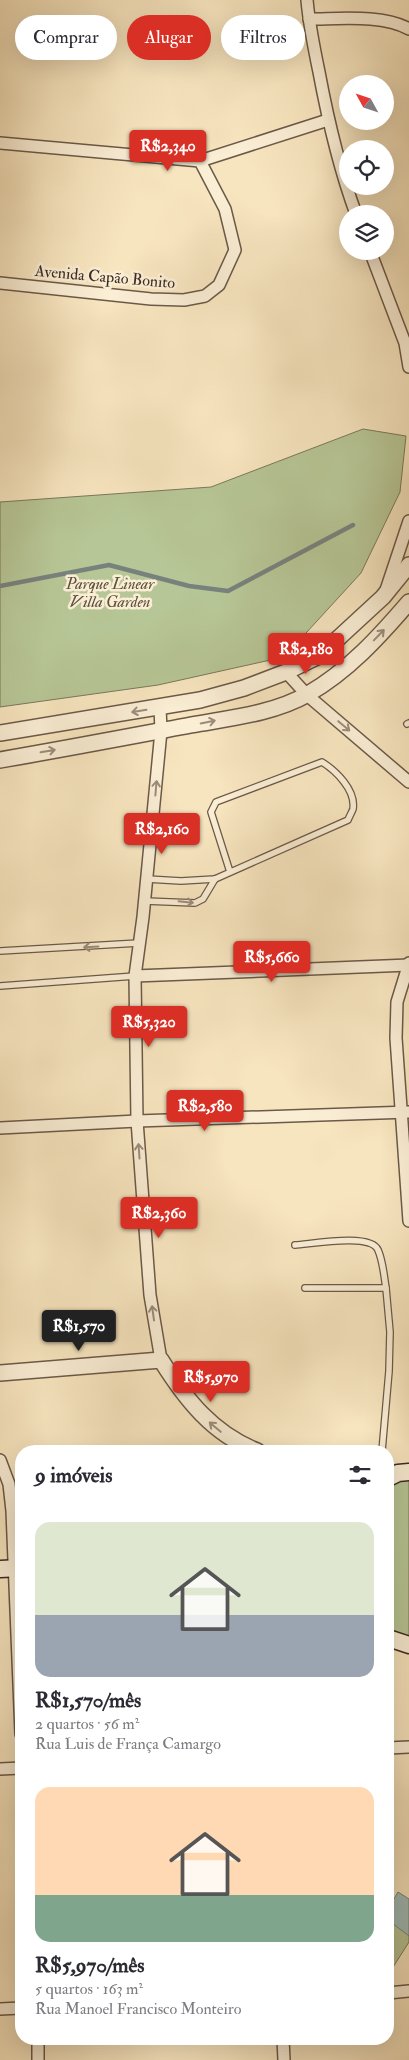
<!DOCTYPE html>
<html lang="pt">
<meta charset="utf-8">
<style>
:root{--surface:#fff;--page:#f2f2f3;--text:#2b2b33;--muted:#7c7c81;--accent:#d93025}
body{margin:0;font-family:"IM FELL Double Pica",serif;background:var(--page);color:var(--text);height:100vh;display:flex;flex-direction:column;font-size:19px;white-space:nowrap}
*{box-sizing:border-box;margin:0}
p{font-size:16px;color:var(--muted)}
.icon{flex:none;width:28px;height:28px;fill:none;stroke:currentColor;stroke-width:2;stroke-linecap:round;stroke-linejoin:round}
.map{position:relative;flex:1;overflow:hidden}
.details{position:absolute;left:15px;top:1445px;width:379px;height:600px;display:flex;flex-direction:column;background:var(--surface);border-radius:20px;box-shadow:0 5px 20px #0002}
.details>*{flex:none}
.banner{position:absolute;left:15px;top:15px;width:380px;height:45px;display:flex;gap:10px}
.needle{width:32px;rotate:310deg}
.fabs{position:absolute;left:339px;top:75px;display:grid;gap:10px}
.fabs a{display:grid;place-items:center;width:55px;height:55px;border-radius:50%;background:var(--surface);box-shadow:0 5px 20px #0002;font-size:25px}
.price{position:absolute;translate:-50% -42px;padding:0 11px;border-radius:5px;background:var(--accent);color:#fff;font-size:16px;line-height:32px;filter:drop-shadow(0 1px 2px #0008)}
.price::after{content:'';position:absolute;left:50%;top:30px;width:15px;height:11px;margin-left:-8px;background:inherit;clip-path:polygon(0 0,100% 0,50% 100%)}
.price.current{background:#222;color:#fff}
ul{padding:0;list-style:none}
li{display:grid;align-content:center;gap:10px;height:265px;padding:0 20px}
li span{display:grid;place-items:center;height:155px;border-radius:15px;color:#555}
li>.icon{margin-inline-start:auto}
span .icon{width:90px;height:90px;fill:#fffc;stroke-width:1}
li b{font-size:21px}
h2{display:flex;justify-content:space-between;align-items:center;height:60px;padding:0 20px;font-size:21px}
.pill{padding:0 18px;border-radius:22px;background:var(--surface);box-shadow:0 5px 20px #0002;font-size:18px;line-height:45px}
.pill.current{background:var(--accent);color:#fff}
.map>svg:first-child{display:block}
.green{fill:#b7c696;stroke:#7a785c}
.water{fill:#9fbdba;stroke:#78827d}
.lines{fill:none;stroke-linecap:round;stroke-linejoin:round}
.stream{stroke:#78827d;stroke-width:4.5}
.service-casing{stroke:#6c5948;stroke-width:8}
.minor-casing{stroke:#6c5948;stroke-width:14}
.tertiary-casing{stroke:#6c5948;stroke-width:18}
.secondary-casing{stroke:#3d2a21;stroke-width:19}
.service{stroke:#faeed5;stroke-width:5.5}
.minor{stroke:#faeed5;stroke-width:11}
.tertiary{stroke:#faeed5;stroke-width:15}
.secondary{stroke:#faeed5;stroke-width:16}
.oneway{stroke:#9c8c7b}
.labels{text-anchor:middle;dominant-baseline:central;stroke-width:5;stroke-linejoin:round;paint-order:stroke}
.street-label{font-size:16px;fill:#3d2a21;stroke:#faeed5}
.park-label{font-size:16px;font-style:italic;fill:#5c513e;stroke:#faeed5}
</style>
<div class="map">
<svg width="409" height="2060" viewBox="0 0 409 2060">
<rect width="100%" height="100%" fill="#f7e5bf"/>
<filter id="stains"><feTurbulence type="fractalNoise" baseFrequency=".004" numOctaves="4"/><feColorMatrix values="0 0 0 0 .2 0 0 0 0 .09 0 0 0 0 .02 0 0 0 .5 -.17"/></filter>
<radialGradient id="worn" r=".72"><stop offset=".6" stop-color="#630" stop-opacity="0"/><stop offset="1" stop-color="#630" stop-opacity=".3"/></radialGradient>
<g class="green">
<path d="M363,429L406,436L400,492L361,573L284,657L158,685L0,707V502L211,487Z"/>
<path d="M409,1471V1645L388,1638V1478Z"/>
<path d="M388,1913L409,1927V1942L388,1975Z"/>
</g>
<path class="water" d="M398,1892L409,1899V1936L388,1920V1909Z"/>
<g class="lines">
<path class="stream" d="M0,586L109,565L189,586L228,591L353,525"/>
<defs>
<g id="service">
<path d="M407,724L409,723"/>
<path d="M147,879L181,881L215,879L348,820C349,817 352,812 353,809C356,790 336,771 322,762L216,802L211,812L230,872"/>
<path d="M145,901L195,903L203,899L215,879"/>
<path d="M0,951L139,943"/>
<path d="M0,986L135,976"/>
<path d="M295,1245C312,1244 371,1233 378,1250C383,1261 384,1276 386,1288"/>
<path d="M305,1288H386L390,1332L389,1371L382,1451"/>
</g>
<g id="minor">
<path d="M307,0C309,24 314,48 319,72C328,120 339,168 356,214"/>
<path d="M309,19C338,19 383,14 409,29"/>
<path d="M0,143L200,161L328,120"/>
<path d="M370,251L405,343L409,367"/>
<path d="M0,283L151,299L184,300L205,296L219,285L235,250L225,209L200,161"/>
<path d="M386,590L409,521"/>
<path d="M286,672L307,695L409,782"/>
<path d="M160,708L161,731L143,917L135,976L137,1121L150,1295L161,1360"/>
<path d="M409,963L397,1002L396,1038L409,1221"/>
<path d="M135,976L409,965"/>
<path d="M0,1128L137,1121L409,1112"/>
<path d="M0,1460L9,1484L12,1511L21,1734"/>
<path d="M388,1748L409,1747"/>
<path d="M0,1769L21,1768"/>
<path d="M388,1993L409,1991"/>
<path d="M0,2009L21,2008"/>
<path d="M38,2039V2060"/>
<path d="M283,2039L284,2060"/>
</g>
<g id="tertiary">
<path d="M0,733L200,700L244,688L286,672L319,656L383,597L409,565"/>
<path d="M0,760C64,749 127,737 191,725C229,718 273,714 308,694C348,671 379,637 409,602"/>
<path d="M0,1373L161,1360C186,1400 213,1434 257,1451"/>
</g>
<g id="secondary">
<path d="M388,1478L398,1473L409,1472"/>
<path d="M0,1569L21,1568"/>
<path d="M388,1638L409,1645"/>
</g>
</defs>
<use href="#service" class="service-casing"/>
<use href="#minor" class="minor-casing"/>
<use href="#tertiary" class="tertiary-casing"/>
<use href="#secondary" class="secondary-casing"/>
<use href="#service" class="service"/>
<use href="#minor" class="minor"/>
<use href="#tertiary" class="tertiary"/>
<use href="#secondary" class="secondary"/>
</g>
<defs><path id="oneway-shaft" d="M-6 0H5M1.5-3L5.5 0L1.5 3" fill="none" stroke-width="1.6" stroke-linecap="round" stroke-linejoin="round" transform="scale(1.25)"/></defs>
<g class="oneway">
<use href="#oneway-shaft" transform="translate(379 635) rotate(-46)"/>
<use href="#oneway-shaft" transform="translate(139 711) rotate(171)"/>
<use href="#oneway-shaft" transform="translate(208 722) rotate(-11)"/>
<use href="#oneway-shaft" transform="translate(344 726) rotate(40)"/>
<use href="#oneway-shaft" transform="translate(48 751) rotate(-10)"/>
<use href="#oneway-shaft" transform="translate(156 788) rotate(-85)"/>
<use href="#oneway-shaft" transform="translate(186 902) rotate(6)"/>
<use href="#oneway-shaft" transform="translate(91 947) rotate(177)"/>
<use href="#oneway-shaft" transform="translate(139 1151) rotate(-94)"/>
<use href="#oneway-shaft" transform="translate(153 1313) rotate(-98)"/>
<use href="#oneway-shaft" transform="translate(215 1427) rotate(-140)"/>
</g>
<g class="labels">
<g class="street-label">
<text transform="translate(105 277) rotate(5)">Avenida Capão Bonito</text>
</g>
<g class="park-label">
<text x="110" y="584">Parque Linear<tspan x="110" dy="18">Villa Garden</tspan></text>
</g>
</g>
<rect width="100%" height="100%" filter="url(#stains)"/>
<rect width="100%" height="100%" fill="url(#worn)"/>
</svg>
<div class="fabs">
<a><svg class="needle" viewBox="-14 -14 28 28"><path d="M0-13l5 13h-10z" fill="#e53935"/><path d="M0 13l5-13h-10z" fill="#7c7c81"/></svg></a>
<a><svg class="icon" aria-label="locate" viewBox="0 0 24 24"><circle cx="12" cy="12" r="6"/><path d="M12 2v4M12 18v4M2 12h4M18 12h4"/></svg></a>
<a><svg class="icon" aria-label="layers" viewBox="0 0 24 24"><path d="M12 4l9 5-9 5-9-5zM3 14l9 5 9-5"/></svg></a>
</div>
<b class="price" style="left:168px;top:172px">R$2,340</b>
<b class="price" style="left:306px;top:675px">R$2,180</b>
<b class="price" style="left:162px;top:855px">R$2,160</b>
<b class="price" style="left:272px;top:983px">R$5,660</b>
<b class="price" style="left:149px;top:1048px">R$5,320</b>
<b class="price" style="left:205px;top:1132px">R$2,580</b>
<b class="price" style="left:159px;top:1239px">R$2,360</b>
<b class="price current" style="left:79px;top:1352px">R$1,570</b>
<b class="price" style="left:211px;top:1403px">R$5,970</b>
<div class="banner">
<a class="pill">Comprar</a>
<a class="pill current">Alugar</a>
<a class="pill">Filtros</a>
</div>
<section class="details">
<h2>9 imóveis<svg class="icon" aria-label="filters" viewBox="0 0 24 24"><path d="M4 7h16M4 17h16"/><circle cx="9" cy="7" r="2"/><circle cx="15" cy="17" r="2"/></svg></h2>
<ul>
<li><span style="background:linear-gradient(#dfe7d0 60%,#9aa5b1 0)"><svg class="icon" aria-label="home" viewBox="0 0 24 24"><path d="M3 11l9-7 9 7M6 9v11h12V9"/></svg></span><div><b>R$1,570/mês</b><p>2 quartos · 56 m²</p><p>Rua Luis de França Camargo</p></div></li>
<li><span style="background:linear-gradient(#ffd9b3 70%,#7fa58c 0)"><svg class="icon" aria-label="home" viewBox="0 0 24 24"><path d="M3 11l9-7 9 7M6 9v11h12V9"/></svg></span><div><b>R$5,970/mês</b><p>5 quartos · 163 m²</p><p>Rua Manoel Francisco Monteiro</p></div></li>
</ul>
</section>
</div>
